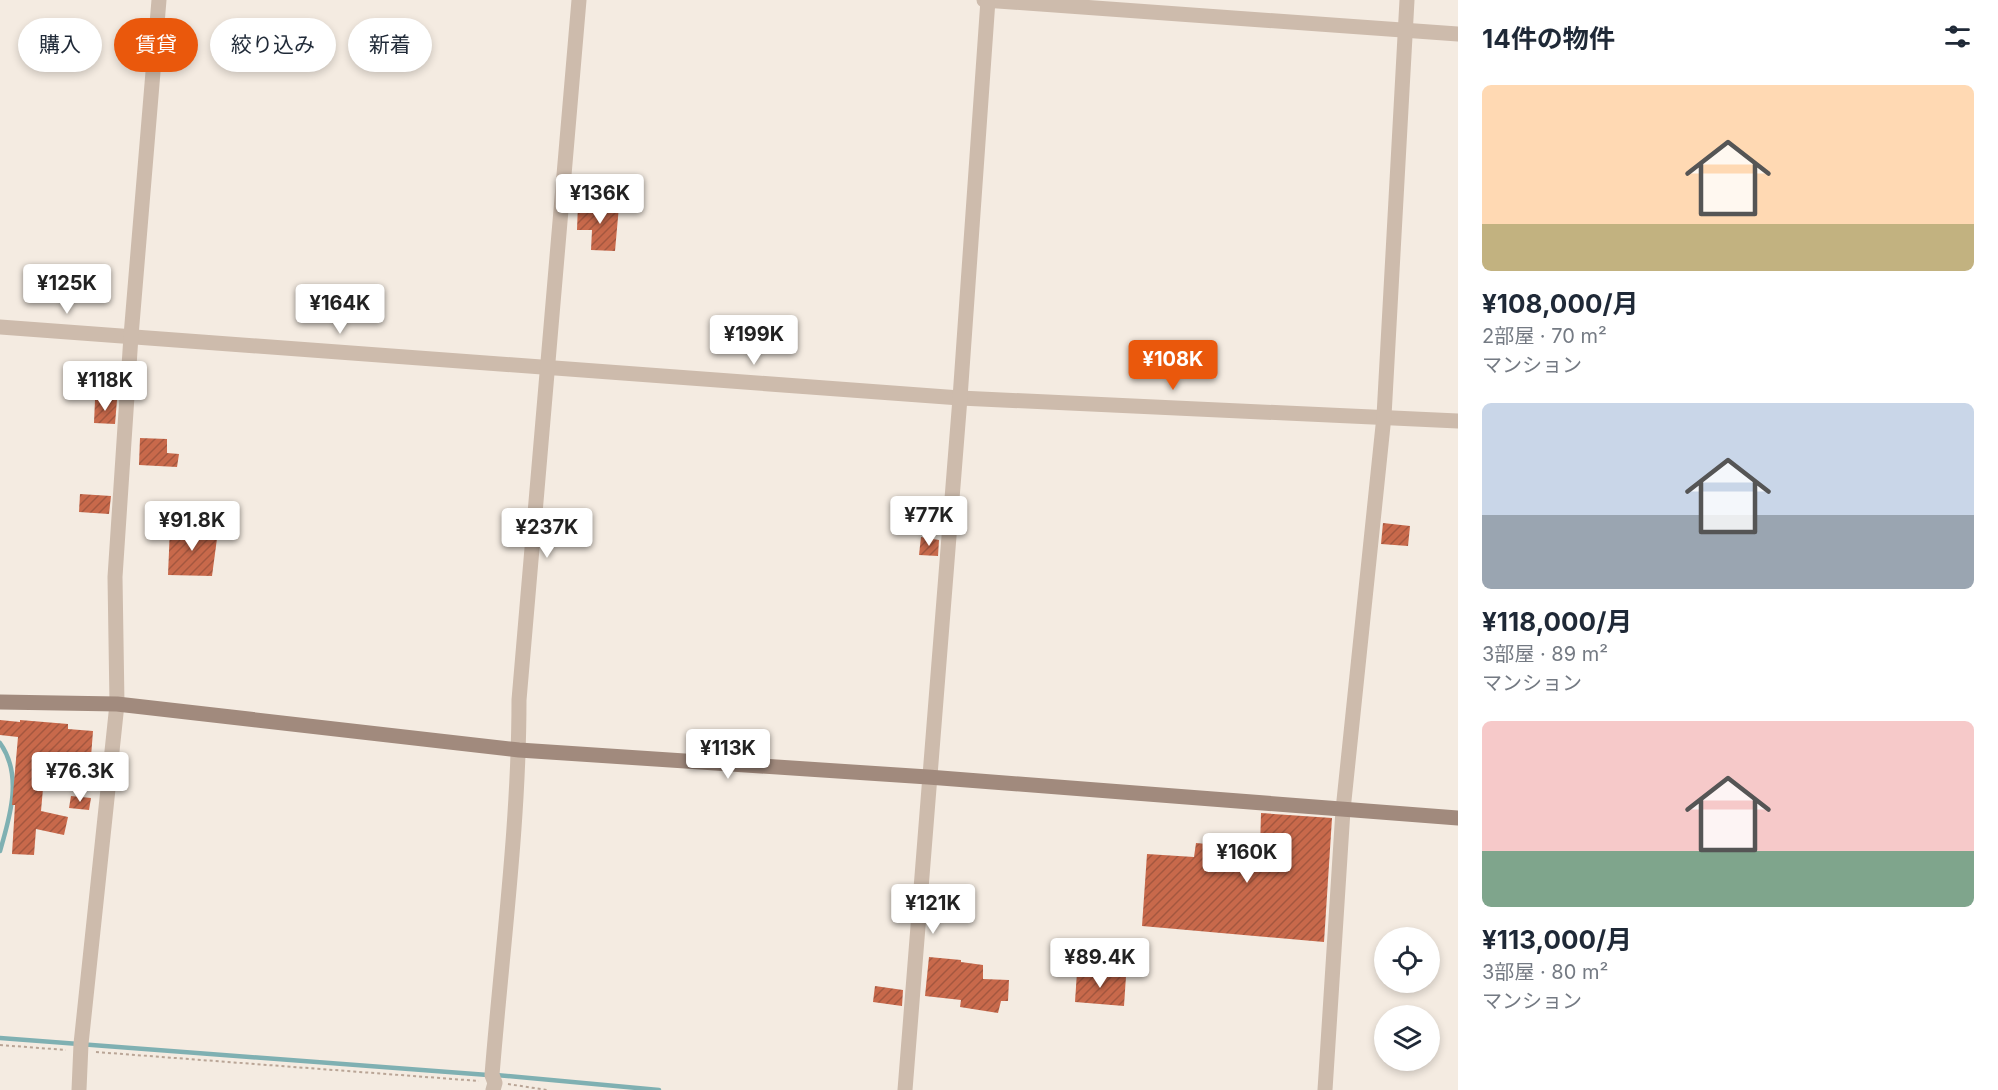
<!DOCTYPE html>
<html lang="ja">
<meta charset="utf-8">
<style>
:root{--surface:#fff;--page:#f2f2f3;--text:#1f2937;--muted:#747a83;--accent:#ea580c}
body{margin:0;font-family:Inter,"Noto Sans JP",sans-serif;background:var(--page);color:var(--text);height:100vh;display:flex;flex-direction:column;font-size:22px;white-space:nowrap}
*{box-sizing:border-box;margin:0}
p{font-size:20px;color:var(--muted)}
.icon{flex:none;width:33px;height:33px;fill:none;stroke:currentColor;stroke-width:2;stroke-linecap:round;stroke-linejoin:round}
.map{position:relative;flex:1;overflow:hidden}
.sheet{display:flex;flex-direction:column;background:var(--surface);width:540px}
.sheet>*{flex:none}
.banner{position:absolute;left:18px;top:18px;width:570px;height:54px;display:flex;gap:12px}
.tools{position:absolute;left:1374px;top:927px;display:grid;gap:12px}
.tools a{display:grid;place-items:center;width:66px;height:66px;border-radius:50%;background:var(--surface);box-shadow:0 3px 9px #0003;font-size:30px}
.price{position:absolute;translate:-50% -51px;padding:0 14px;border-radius:6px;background:#fff;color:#222;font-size:20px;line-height:39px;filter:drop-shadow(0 2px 3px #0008)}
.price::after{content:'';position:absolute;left:50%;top:36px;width:18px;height:14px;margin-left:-9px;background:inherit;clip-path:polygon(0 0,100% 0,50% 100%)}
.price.selected{background:var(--accent);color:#fff}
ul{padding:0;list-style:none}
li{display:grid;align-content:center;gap:12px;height:318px;padding:0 24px}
li span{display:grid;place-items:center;height:186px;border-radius:9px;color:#555}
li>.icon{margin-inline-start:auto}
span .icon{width:108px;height:108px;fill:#fffc;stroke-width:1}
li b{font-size:26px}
h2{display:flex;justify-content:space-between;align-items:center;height:72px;padding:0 24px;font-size:26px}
.chip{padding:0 21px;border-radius:27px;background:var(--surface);box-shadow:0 3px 9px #0003;font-size:21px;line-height:54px}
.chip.selected{background:var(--accent);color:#fff}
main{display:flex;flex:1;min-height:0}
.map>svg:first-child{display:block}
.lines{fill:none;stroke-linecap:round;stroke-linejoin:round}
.stream{stroke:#7fb0b2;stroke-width:4.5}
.building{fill:url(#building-hatch)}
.path{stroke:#b9a596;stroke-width:2;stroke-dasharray:3 3;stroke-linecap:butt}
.street{stroke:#cdbbac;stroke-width:15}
.secondary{stroke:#a18a7d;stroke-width:15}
</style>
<main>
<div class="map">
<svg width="1458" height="1090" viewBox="0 0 1458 1090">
<defs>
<pattern id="building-hatch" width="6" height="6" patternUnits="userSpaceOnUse" patternTransform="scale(1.5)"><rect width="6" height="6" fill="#c8694b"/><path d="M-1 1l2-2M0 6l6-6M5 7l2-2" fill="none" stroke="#a4573f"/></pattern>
</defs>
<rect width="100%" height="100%" fill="#f4ebe1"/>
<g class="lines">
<g class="stream">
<path d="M0,743C23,775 10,817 0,851"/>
<path d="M0,1038L488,1075"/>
<path d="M496,1075L659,1090"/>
</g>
</g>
<g class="building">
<path d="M578,204L619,206L615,251L591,250L592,230H577Z"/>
<path d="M95,400H117L115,424L94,423Z"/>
<path d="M140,438L167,439V453L179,454L177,467L139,465Z"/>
<path d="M80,494L111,496L109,514L79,512Z"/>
<path d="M1383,523L1410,526L1408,546L1381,544Z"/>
<path d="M170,528L218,531L212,576L168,575Z"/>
<path d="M921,537L939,540L938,556L919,555Z"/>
<path d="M0,720L20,722V720L68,724V729L93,731L90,770L45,766L41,811L68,817L64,835L36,829L34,855L12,854L15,805H12L18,737L0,735Z"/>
<path d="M71,796L91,798L89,810L69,808Z"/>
<path d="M1261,813L1332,818L1324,942L1142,926L1147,854L1194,857L1196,843L1260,849Z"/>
<path d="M929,957L961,960V962L983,965V979L1009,980L1008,1001H1001L998,1013L960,1007L961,1000L925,996Z"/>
<path d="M1077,972L1126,976L1124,1006L1075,1002Z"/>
<path d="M875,986L903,990L902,1006L873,1002Z"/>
</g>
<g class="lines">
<g class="path">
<path d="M0,1045L66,1050"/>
<path d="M96,1052L479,1081"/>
<path d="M508,1084L547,1090"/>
</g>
<g class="street">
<path d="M984,0L1458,34"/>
<path d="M0,327L960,398L1458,421"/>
<path d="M79,1090L81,1044L117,704L115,577L131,336L159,0"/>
<path d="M493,1090L495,1083L492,1075C502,950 519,825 519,700L579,0"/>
<path d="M905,1090L960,398L988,0"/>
<path d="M1325,1090L1343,810L1384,416L1407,0"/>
</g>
<path class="secondary" d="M0,702L117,704L519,750L928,777L1458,818"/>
</g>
</svg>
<div class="tools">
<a><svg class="icon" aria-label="locate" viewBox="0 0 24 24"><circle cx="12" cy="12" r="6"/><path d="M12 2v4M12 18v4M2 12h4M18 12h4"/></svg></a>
<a><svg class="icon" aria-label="layers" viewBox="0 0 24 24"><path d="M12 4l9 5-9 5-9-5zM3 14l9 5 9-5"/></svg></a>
</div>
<b class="price" style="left:600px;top:225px">¥136K</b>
<b class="price" style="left:67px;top:315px">¥125K</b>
<b class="price" style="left:340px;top:335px">¥164K</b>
<b class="price" style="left:754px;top:366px">¥199K</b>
<b class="price selected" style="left:1173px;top:391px">¥108K</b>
<b class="price" style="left:105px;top:412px">¥118K</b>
<b class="price" style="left:929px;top:547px">¥77K</b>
<b class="price" style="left:192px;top:552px">¥91.8K</b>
<b class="price" style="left:547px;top:559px">¥237K</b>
<b class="price" style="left:728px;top:780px">¥113K</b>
<b class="price" style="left:80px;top:803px">¥76.3K</b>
<b class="price" style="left:1247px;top:884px">¥160K</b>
<b class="price" style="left:933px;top:935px">¥121K</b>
<b class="price" style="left:1100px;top:989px">¥89.4K</b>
<div class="banner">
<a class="chip">購入</a>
<a class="chip selected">賃貸</a>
<a class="chip">絞り込み</a>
<a class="chip">新着</a>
</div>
</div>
<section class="sheet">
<h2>14件の物件<svg class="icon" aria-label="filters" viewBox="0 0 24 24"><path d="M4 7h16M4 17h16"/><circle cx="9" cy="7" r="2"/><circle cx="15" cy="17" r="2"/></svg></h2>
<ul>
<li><span style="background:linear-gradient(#ffd9b3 75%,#c2b280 0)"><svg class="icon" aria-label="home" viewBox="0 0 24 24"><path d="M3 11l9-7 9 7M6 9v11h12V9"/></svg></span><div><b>¥108,000/月</b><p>2部屋 · 70 m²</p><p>マンション</p></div></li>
<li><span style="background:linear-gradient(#c9d6e8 60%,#9aa5b1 0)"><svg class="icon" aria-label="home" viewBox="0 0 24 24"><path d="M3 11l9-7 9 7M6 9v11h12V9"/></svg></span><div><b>¥118,000/月</b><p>3部屋 · 89 m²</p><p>マンション</p></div></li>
<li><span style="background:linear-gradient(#f6c9c9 70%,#7fa58c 0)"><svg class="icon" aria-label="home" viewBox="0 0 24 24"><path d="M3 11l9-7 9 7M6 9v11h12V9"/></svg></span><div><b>¥113,000/月</b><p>3部屋 · 80 m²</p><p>マンション</p></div></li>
</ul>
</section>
</main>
